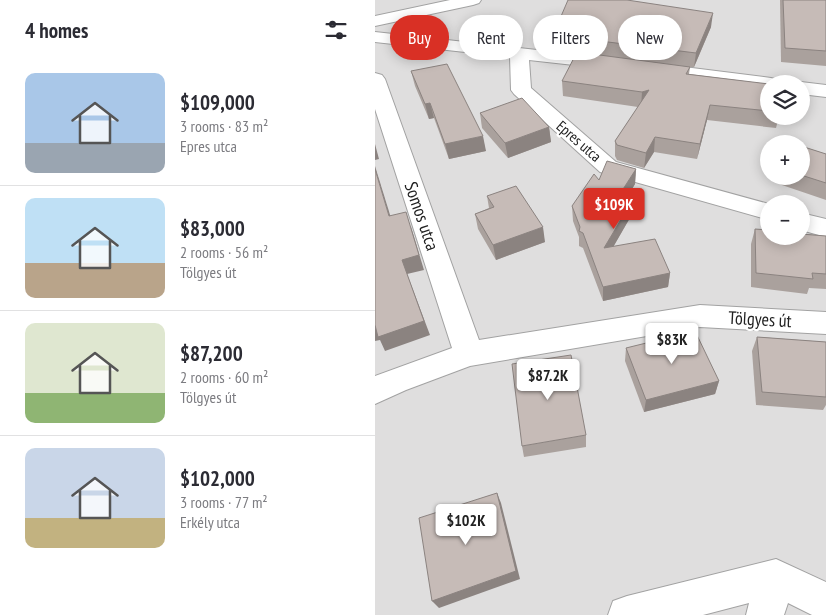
<!DOCTYPE html>
<meta charset="utf-8">
<style>
:root{--surface:#fff;--page:#f2f2f3;--text:#2b2b33;--muted:#7c7c81;--line:#e1e1e2;--accent:#d93025}
body{margin:0;font-family:"PT Sans Narrow",sans-serif;background:var(--page);color:var(--text);height:100vh;display:flex;flex-direction:column;font-size:19px;white-space:nowrap}
*{box-sizing:border-box;margin:0}
p{font-size:16px;color:var(--muted)}
.icon{flex:none;width:28px;height:28px;fill:none;stroke:currentColor;stroke-width:2;stroke-linecap:round;stroke-linejoin:round}
.map{position:relative;flex:1;overflow:hidden}
.details{display:flex;flex-direction:column;background:var(--surface);width:375px}
.details>*{flex:none}
.banner{position:absolute;left:15px;top:15px;width:360px;height:45px;display:flex;gap:10px}
.controls{position:absolute;left:385px;top:75px;display:grid;gap:10px}
.controls a{display:grid;place-items:center;width:50px;height:50px;border-radius:50%;background:var(--surface);box-shadow:0 2px 12px #0003;font-size:25px}
.price{position:absolute;translate:-50% -42px;padding:0 11px;border-radius:5px;background:#fff;color:#222;font-size:16px;line-height:32px;filter:drop-shadow(0 1px 2px #0008)}
.price::after{content:'';position:absolute;left:50%;top:30px;width:15px;height:11px;margin-left:-8px;background:inherit;clip-path:polygon(0 0,100% 0,50% 100%)}
.price.on{background:var(--accent);color:#fff}
ul{padding:0;list-style:none}
li{display:flex;align-items:center;gap:15px;height:125px;padding:0 25px}
li+li{border-top:1px solid var(--line)}
li span{display:grid;place-items:center;flex:none;width:140px;height:100px;border-radius:10px;color:#555}
li>.icon{margin-inline-start:auto}
span .icon{width:60px;height:60px;fill:#fffc;stroke-width:1}
li b{font-size:21px}
h2{display:flex;justify-content:space-between;align-items:center;height:60px;padding:0 25px;font-size:21px}
.tag{padding:0 18px;border-radius:22px;background:var(--surface);box-shadow:0 2px 12px #0003;font-size:18px;line-height:45px}
.tag.on{background:var(--accent);color:#fff}
main{display:flex;flex:1;min-height:0}
.map>svg:first-child{display:block}
.residential{fill:#dfdede;fill-rule:evenodd}
.lines{fill:none;stroke-linecap:round;stroke-linejoin:round}
.street-casing{stroke:#a2a2a2;stroke-width:2}
.street{fill:#fff;fill-rule:evenodd}
.wall{fill:#aaa19d}
.shaded-wall{fill:#8b8380}
.building{fill:#c6bbb7;stroke:#8b8380}
.labels{text-anchor:middle;dominant-baseline:central;stroke-width:4.5;stroke-linejoin:round;paint-order:stroke}
.far-street-label{font-size:15px;fill:#212121;stroke:#fff}
.street-label{font-size:18px;fill:#212121;stroke:#fff}
</style>
<main>
<section class="details">
<h2>4 homes<svg class="icon" aria-label="filters" viewBox="0 0 24 24"><path d="M4 7h16M4 17h16"/><circle cx="9" cy="7" r="2"/><circle cx="15" cy="17" r="2"/></svg></h2>
<ul>
<li><span style="background:linear-gradient(#a9c7e8 70%,#9aa5b1 0)"><svg class="icon" aria-label="home" viewBox="0 0 24 24"><path d="M3 11l9-7 9 7M6 9v11h12V9"/></svg></span><div><b>$109,000</b><p>3 rooms · 83 m²</p><p>Epres utca</p></div></li>
<li><span style="background:linear-gradient(#bfe0f5 65%,#b9a48a 0)"><svg class="icon" aria-label="home" viewBox="0 0 24 24"><path d="M3 11l9-7 9 7M6 9v11h12V9"/></svg></span><div><b>$83,000</b><p>2 rooms · 56 m²</p><p>Tölgyes út</p></div></li>
<li><span style="background:linear-gradient(#dfe7d0 70%,#8fb573 0)"><svg class="icon" aria-label="home" viewBox="0 0 24 24"><path d="M3 11l9-7 9 7M6 9v11h12V9"/></svg></span><div><b>$87,200</b><p>2 rooms · 60 m²</p><p>Tölgyes út</p></div></li>
<li><span style="background:linear-gradient(#c9d6e8 70%,#c2b280 0)"><svg class="icon" aria-label="home" viewBox="0 0 24 24"><path d="M3 11l9-7 9 7M6 9v11h12V9"/></svg></span><div><b>$102,000</b><p>3 rooms · 77 m²</p><p>Erkély utca</p></div></li>
</ul>
</section>
<div class="map">
<svg width="451" height="615" viewBox="0 0 451 615">
<rect width="100%" height="100%" fill="#f1ede8"/>
<path class="residential" d="M0,0H451V615H0ZM394,84H426V116H394ZM394,144H426V176H394ZM394,204H426V236H394Z"/>
<g class="lines">
<defs>
<g id="street">
<path d="M75,0H106L104,3L98,5L0,26V16Z"/>
<path d="M0,32L242,59L244,63L242,67L235,69L154,60L156,88L241,162L394,204V220L225,172L139,94L136,90L135,57L0,42Z"/>
<path d="M277,63L396,78L403,80L406,84H394V90L270,73L268,69L270,65Z"/>
<path d="M0,73L7,75L10,79L104,340L325,305L451,312V334L325,327L95,366L31,390L0,404V376L77,348L0,109Z"/>
<path d="M426,82L451,85V97L426,94V84H419Z"/>
<path d="M426,213L451,219V237L426,230Z"/>
<path d="M401,559L451,582V615H437L413,603L409,615H371L374,603L328,615H233L238,601L252,596Z"/>
</g>
</defs>
<use href="#street" class="street-casing"/>
<use href="#street" class="street"/>
</g>
<g class="wall">
<path d="M405,0H451V66L406,62Z"/>
<path d="M336,27L319,67H315L314,74L394,84V116H404L401,128L332,120L322,159L279,152L269,168L242,160L240,156V141L263,107L188,96L187,81L209,53V46L181,43V28Z"/>
<path d="M36,71L111,151L74,159L59,118L54,119L40,86Z"/>
<path d="M105,113L174,127L176,142L133,158L107,128Z"/>
<path d="M426,146L451,154V200L404,184L407,176H426Z"/>
<path d="M261,169L260,184L251,199L256,216L238,247L295,273L293,287L228,301L208,248L204,246V237L198,221L197,206L224,180Z"/>
<path d="M112,196L170,242L121,260L103,229L100,214L114,208Z"/>
<path d="M380,229L451,236V289L434,288L432,294L376,287V244Z"/>
<path d="M382,337L451,342V405L448,410L381,405L377,351Z"/>
<path d="M251,348L344,381L340,394L269,412L250,361Z"/>
<path d="M211,435V447L149,457L147,446Z"/>
</g>
<g class="shaded-wall">
<path d="M338,13L336,27L319,67L321,53Z"/>
<path d="M274,90L266,107L267,92Z"/>
<path d="M55,103L59,118L54,119L50,104Z"/>
<path d="M335,105L332,120L322,159L325,144Z"/>
<path d="M174,127L176,142L133,158L130,143Z"/>
<path d="M108,136L111,151L74,159L70,144Z"/>
<path d="M280,137L279,152L269,168L271,153Z"/>
<path d="M0,144L4,159L0,160Z"/>
<path d="M0,166L20,231L14,216L0,169Z"/>
<path d="M261,169L260,184L243,212V197Z"/>
<path d="M257,201L256,216L229,263V248Z"/>
<path d="M36,227L49,270L32,274L55,335L10,351L5,340L0,341V325L27,260Z"/>
<path d="M168,227L170,242L121,260L118,245Z"/>
<path d="M295,273L293,287L228,301V287Z"/>
<path d="M344,381L340,394L269,412L271,400Z"/>
<path d="M122,493L126,503L145,579L64,608L57,601Z"/>
</g>
<g class="building">
<path d="M193,0H252L338,13L321,53L209,39L213,32L181,28Z"/>
<path d="M408,0H451V51L410,48Z"/>
<path d="M202,52L315,67L311,74L394,84V111L335,105L325,144L280,137L271,153L242,145L240,141L274,90L267,92L187,81Z"/>
<path d="M72,64L108,136L70,144L55,103L50,104L36,71Z"/>
<path d="M147,98L174,127L130,143L105,113Z"/>
<path d="M426,146L451,154V183L426,175Z"/>
<path d="M232,161L261,169L243,197L257,201L229,248L280,239L295,273L228,287L208,233L204,231L205,227L197,206L219,174L224,180Z"/>
<path d="M0,169L14,216L31,212L44,255L27,260L49,321L3,337L0,325Z"/>
<path d="M141,186L168,227L118,245L100,214L119,207L112,196Z"/>
<path d="M380,229L394,230V236H426V234L451,236V274L437,273L438,279L381,273Z"/>
<path d="M320,331L344,381L271,400L251,348Z"/>
<path d="M382,337L451,342V397L387,392Z"/>
<path d="M196,355L211,435L147,446L137,364Z"/>
<path d="M122,493L141,571L57,601L44,518Z"/>
</g>
<g class="labels">
<g class="far-street-label">
<text transform="translate(204 141) rotate(41)">Epres utca</text>
</g>
<g class="street-label">
<text transform="translate(47 216) rotate(71)">Somos utca</text>
<text transform="translate(385 319) rotate(3)">Tölgyes út</text>
</g>
</g>
</svg>
<div class="controls">
<a><svg class="icon" aria-label="layers" viewBox="0 0 24 24"><path d="M12 4l9 5-9 5-9-5zM3 14l9 5 9-5"/></svg></a>
<a>+</a>
<a>−</a>
</div>
<b class="price on" style="left:239px;top:230px">$109K</b>
<b class="price" style="left:297px;top:365px">$83K</b>
<b class="price" style="left:173px;top:401px">$87.2K</b>
<b class="price" style="left:91px;top:546px">$102K</b>
<div class="banner">
<a class="tag on">Buy</a>
<a class="tag">Rent</a>
<a class="tag">Filters</a>
<a class="tag">New</a>
</div>
</div>
</main>
